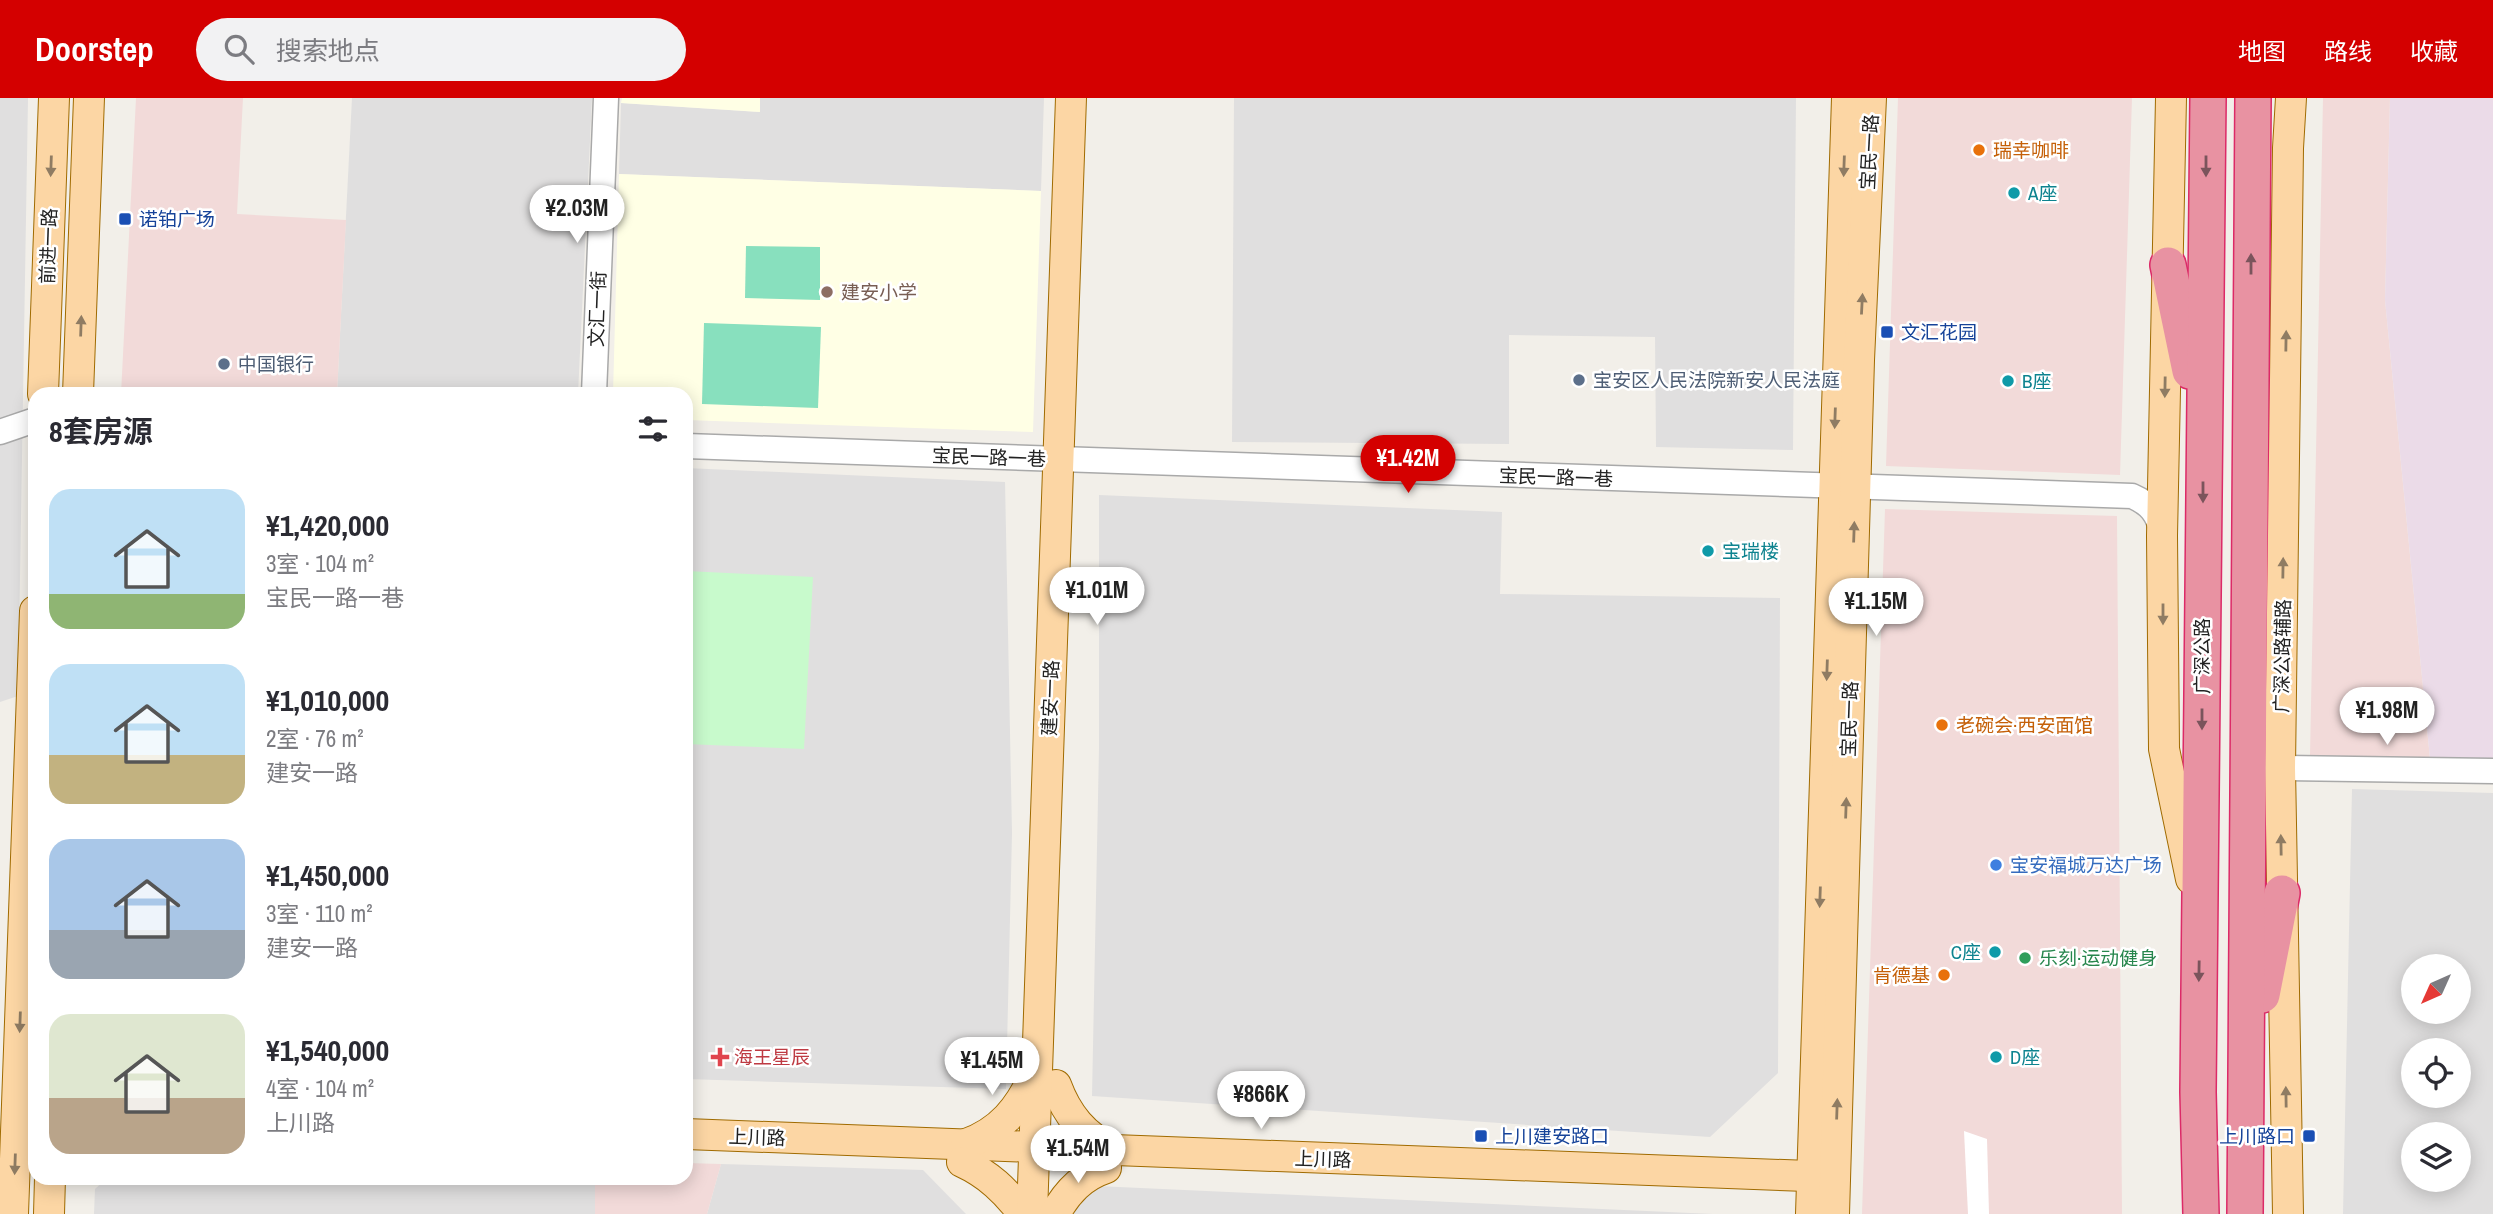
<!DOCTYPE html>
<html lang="zh">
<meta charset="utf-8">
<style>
:root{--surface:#fff;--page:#f2f2f3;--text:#2b2b33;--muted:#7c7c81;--accent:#d40000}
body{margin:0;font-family:"Archivo Narrow","Noto Sans SC",sans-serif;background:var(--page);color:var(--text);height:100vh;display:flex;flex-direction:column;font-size:26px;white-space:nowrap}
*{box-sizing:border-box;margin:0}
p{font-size:23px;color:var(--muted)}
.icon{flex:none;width:38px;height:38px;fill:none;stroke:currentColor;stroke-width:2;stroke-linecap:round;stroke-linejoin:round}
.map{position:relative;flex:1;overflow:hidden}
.details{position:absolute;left:28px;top:289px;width:665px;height:798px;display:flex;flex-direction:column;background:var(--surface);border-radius:21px;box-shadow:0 4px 18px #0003}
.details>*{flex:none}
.needle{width:46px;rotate:225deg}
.fabs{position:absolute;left:2401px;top:856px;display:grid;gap:14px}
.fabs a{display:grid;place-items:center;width:70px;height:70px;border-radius:50%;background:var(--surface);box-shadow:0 4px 18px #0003;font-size:35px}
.price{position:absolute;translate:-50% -60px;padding:0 16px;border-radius:24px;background:#fff;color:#222;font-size:23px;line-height:46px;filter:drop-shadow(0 2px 4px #0008)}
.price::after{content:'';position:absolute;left:50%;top:42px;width:21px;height:16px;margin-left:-10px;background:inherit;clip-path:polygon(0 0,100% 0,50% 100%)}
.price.selected{background:var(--accent);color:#fff}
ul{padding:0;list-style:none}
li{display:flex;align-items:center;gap:21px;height:175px;padding:0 21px}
li span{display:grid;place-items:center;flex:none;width:196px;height:140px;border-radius:21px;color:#555}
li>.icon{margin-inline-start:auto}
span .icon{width:84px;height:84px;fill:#fffc;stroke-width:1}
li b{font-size:30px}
h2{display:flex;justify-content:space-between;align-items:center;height:84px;padding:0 21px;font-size:30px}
header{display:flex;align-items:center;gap:42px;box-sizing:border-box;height:98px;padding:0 35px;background:var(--accent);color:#fff}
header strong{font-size:33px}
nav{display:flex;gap:38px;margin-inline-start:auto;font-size:24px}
.search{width:490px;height:63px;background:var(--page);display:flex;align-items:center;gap:18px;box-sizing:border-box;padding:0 24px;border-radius:38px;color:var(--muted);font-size:26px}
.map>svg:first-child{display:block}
.residential{fill:#e0dfdf;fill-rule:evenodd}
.commercial{fill:#f2dad9}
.industrial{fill:#ebdbe8}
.education{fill:#ffffe5}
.park{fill:#c8facc}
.pitch{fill:#88e0be}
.pier{fill:#fff}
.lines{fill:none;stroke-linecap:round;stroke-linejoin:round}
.minor-casing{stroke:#a9a9a9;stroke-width:27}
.major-casing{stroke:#a06b00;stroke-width:32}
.highway-casing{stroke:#dc2a67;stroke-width:38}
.minor{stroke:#fff;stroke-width:24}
.major{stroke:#fcd6a4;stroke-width:30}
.highway{stroke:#e892a2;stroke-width:35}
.oneway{fill:#8f7c63}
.oneway2{fill:#7b545c}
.food-dot{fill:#e8710a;stroke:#fff;stroke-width:2.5}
.culture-dot{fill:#0f9aa8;stroke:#fff;stroke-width:2.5}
.transit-dot{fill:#1a4fb4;stroke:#fff;stroke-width:2.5}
.education-dot{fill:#8d6e63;stroke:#fff;stroke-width:2.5}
.service-dot{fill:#5c6f8a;stroke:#fff;stroke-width:2.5}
.shop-dot{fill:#3f7fe0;stroke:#fff;stroke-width:2.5}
.leisure-dot{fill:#2e9e5b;stroke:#fff;stroke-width:2.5}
.health-dot{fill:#e0444e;stroke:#fff;stroke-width:2.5}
.labels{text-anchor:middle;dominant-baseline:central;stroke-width:5;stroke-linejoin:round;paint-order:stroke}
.food-label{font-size:19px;fill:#c56008;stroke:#fff;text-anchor:start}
.street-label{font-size:19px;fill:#222;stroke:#fff}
.culture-label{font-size:19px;fill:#0d838f;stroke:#fff;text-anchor:start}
.transit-label{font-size:19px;fill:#164399;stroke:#fff;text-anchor:start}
.education-label{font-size:19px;fill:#785e54;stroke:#fff;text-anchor:start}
.service-label{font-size:19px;fill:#4e5e75;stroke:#fff;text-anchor:start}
.shop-label{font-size:19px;fill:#366cbe;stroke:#fff;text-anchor:start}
.leisure-label{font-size:19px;fill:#27864d;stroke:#fff;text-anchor:start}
.health-label{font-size:19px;fill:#be3a42;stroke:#fff;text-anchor:start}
</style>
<header>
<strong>Doorstep</strong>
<div class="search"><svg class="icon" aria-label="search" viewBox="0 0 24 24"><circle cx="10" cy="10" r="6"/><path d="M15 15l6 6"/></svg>搜索地点</div>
<nav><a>地图</a><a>路线</a><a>收藏</a></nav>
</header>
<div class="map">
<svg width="2493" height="1116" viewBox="0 0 2493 1116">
<rect width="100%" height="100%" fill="#f2efe9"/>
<g class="residential">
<path d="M0,0H28L18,598L0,604Z"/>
<path d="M352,0H592L578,296H337Z"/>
<path d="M760,0H1044L1041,93L619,76L621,5L759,14Z"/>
<path d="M1234,0H1796L1793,352L1656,349L1655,239L1509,237V346L1232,344Z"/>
<path d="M686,370L1005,384L1012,735L1006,991L686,981Z"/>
<path d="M1099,397L1502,414L1500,496L1780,500L1778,975L1710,1039L1092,998L1099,650Z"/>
<path d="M2352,691L2493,695V1116H2343ZM2413,868H2459V914H2413ZM2413,952H2459V998H2413ZM2413,1036H2459V1082H2413Z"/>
<path d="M721,1066L923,1072L966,1116H707Z"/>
<path d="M107,1080H595V1116H94L95,1091Z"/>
<path d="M1075,1087L1713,1116H1074Z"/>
</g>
<g class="commercial">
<path d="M136,0H243L237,116L346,122L337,296H121Z"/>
<path d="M1898,0H2132L2120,377L1886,368Z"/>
<path d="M2323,0H2390L2385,202L2430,661L2310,658Z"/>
<path d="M1885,411L2117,418L2122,1116H1862Z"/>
<path d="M686,1065L721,1066L707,1116H595V1080H686Z"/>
</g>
<path class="industrial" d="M2390,0H2493V663L2430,661L2385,202Z"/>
<g class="education">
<path d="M622,0H760V14L621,5Z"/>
<path d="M619,76L1041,93L1033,334L686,322V296H613Z"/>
</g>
<path class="park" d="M686,473L813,479L804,651L686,646Z"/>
<g class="pitch">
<path d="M746,148L820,149V202L745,200Z"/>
<path d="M704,225L821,229L818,310L702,306Z"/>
</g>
<path class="pier" d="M1964,1033L1987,1041L1989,1116H1968Z"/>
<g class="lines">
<defs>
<g id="minor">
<path d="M594,296L606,0"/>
<path d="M0,334L35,322"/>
<path d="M686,348L2132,398C2150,406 2158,415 2162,435"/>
<path d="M2280,670L2493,673"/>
</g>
<g id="major">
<path d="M2171,0L2162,438L2164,651L2191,781"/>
<path d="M43,296L54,0"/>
<path d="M78,296L89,0"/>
<path d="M1056,987C1067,1017 1084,1038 1113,1052"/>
<path d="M686,1036L1835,1079"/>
<path d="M966,1046C1000,1034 1020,1010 1034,977"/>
<path d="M962,1064C988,1076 1006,1093 1023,1116"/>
<path d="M13,1116L35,513"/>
<path d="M49,1116L50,1080"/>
<path d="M1032,1116L1071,0"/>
<path d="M1055,1116C1067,1094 1082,1078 1106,1070"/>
<path d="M1811,1116L1847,0"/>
<path d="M1834,1116L1859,262L1871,0"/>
<path d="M2288,1116L2280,670L2288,50L2291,0"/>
</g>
<g id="highway">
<path d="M2168,167L2190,273"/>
<path d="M2262,897L2282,795"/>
<path d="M2201,1116L2198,994L2208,0"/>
<path d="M2245,1116L2253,0"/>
</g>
</defs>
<use href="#minor" class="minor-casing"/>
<use href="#major" class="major-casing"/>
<use href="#highway" class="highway-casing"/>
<use href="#minor" class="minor"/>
<use href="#major" class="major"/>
<use href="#highway" class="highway"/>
</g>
<defs><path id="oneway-solid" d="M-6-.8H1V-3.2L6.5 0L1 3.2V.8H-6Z" transform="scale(1.75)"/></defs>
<g class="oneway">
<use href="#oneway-solid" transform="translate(51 68) rotate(92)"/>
<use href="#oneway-solid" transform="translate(1844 68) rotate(92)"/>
<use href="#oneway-solid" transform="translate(1862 206) rotate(-87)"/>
<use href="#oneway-solid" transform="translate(81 228) rotate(-88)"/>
<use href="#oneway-solid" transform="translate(2286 243) rotate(-89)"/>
<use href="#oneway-solid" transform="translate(2165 289) rotate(91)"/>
<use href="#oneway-solid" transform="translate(1835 320) rotate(92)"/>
<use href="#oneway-solid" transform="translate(1854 434) rotate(-88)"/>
<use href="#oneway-solid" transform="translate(2283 470) rotate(-89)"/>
<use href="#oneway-solid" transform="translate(2163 516) rotate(90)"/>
<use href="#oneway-solid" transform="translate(1827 572) rotate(92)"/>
<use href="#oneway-solid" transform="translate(1846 710) rotate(-88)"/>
<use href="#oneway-solid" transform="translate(2281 747) rotate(-91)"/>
<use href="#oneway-solid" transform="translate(1820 799) rotate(92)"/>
<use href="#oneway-solid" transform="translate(20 924) rotate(92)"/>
<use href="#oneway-solid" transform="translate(2286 999) rotate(-91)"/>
<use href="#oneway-solid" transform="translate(1837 1011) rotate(-88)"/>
<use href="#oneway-solid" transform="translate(15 1066) rotate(92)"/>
</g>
<g class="oneway2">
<use href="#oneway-solid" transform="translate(2206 68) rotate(90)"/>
<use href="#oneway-solid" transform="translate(2251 166) rotate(-90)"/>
<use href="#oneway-solid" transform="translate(2203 394) rotate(90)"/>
<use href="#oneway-solid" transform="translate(2202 621) rotate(90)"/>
<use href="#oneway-solid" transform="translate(2199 873) rotate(91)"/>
</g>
<g class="food-dot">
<circle cx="1979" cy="52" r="7"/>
<circle cx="1942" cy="627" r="7"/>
<circle cx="1944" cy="877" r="7"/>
</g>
<g class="culture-dot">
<circle cx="2014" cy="95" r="7"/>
<circle cx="2008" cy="283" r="7"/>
<circle cx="1708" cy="453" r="7"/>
<circle cx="1995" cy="854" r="7"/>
<circle cx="1996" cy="959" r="7"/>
</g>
<g class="transit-dot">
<rect x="118" y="114" width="14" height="14" rx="3.5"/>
<rect x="1880" y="227" width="14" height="14" rx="3.5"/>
<rect x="1474" y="1031" width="14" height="14" rx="3.5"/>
<rect x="2302" y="1031" width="14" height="14" rx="3.5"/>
</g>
<circle class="education-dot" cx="827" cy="194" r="7"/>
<g class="service-dot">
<circle cx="224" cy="266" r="7"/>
<circle cx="1579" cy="282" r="7"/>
</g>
<circle class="shop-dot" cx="1996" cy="767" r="7"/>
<circle class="leisure-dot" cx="2025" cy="860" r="7"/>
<path class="health-dot" d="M716.5 948.5h7v7h7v7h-7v7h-7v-7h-7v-7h7z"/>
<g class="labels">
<g class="food-label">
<text x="1993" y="52">瑞幸咖啡</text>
<text x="1956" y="627">老碗会·西安面馆</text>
<text x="1930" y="877" text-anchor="end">肯德基</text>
</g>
<g class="street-label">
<text transform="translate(1869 54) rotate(-87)">宝民一路</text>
<text transform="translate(48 148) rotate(-88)">前进一路</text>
<text transform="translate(597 211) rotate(-88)">文汇一街</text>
<text transform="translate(989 359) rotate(2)">宝民一路一巷</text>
<text transform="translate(1556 379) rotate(2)">宝民一路一巷</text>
<text transform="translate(2202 558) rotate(-90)">广深公路</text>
<text transform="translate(2282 558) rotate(-89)">广深公路辅路</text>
<text transform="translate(1050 600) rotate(-88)">建安一路</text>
<text transform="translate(1849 621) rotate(-88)">宝民一路</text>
<text transform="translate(757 1039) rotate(2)">上川路</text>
<text transform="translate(1323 1061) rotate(2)">上川路</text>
</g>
<g class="culture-label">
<text x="2028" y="95">A座</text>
<text x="2022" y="283">B座</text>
<text x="1722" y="453">宝瑞楼</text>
<text x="1981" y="854" text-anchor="end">C座</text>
<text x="2010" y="959">D座</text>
</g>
<g class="transit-label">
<text x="139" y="121">诺铂广场</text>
<text x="1901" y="234">文汇花园</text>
<text x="1495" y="1038">上川建安路口</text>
<text x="2295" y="1038" text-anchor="end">上川路口</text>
</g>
<g class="education-label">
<text x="841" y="194">建安小学</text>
</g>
<g class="service-label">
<text x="238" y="266">中国银行</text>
<text x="1593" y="282">宝安区人民法院新安人民法庭</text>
</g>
<g class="shop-label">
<text x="2010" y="767">宝安福城万达广场</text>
</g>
<g class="leisure-label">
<text x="2039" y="860">乐刻·运动健身</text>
</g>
<g class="health-label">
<text x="734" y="959">海王星辰</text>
</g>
</g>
</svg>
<div class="fabs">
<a><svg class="needle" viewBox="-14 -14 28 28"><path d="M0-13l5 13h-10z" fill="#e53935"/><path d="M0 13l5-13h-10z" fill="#7c7c81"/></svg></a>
<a><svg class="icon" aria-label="locate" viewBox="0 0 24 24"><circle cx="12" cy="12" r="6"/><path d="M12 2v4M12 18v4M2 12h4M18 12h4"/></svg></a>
<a><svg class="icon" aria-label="layers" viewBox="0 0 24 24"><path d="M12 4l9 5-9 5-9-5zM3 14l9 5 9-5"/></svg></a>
</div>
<b class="price" style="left:577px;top:147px">¥2.03M</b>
<b class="price selected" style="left:1408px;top:397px">¥1.42M</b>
<b class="price" style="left:1097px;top:529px">¥1.01M</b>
<b class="price" style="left:1876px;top:540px">¥1.15M</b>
<b class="price" style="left:2387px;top:649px">¥1.98M</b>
<b class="price" style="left:992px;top:999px">¥1.45M</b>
<b class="price" style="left:1261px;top:1033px">¥866K</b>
<b class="price" style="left:1078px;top:1087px">¥1.54M</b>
<section class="details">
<h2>8套房源<svg class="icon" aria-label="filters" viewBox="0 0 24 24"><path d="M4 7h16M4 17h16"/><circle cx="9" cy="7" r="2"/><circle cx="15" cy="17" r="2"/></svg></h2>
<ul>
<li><span style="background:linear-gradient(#bfe0f5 75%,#8fb573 0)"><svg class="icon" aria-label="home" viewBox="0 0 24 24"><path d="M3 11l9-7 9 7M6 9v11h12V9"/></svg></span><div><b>¥1,420,000</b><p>3室 · 104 m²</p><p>宝民一路一巷</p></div></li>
<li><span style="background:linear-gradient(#bfe0f5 65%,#c2b280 0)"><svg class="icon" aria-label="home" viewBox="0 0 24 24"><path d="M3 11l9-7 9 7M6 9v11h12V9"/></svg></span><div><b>¥1,010,000</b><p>2室 · 76 m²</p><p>建安一路</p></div></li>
<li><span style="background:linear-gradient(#a9c7e8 65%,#9aa5b1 0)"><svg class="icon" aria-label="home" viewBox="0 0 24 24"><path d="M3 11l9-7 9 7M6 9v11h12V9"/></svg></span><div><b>¥1,450,000</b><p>3室 · 110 m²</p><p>建安一路</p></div></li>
<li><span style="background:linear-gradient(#dfe7d0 60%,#b9a48a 0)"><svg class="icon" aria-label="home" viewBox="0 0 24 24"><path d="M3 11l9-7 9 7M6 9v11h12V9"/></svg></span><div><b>¥1,540,000</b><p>4室 · 104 m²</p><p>上川路</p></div></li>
</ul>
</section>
</div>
